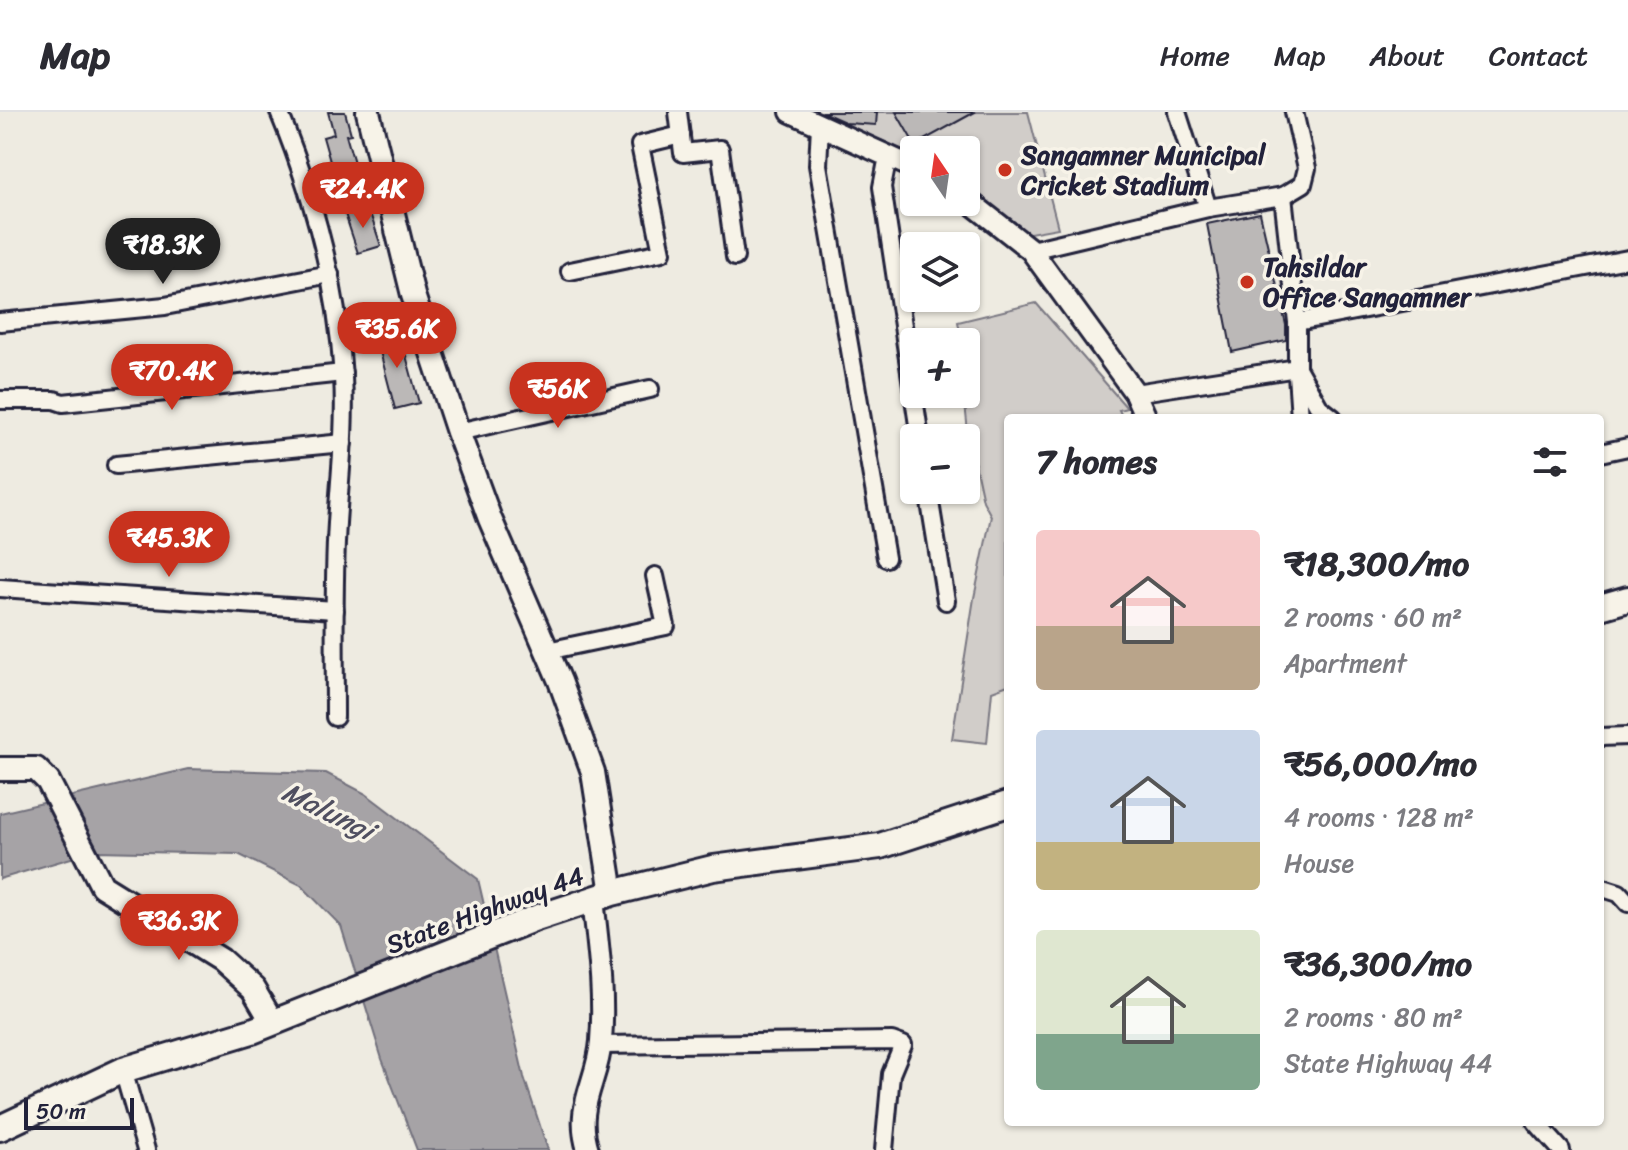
<!DOCTYPE html>
<meta charset="utf-8">
<style>
:root{--surface:#fff;--page:#f7f7f7;--text:#2b2b33;--muted:#7c7c81;--line:#e1e1e2;--accent:#c8321e}
body{margin:0;font-family:Sriracha,sans-serif;background:var(--page);color:var(--text);height:100vh;display:flex;flex-direction:column;font-size:30px;white-space:nowrap}
*{box-sizing:border-box;margin:0}
p{font-size:26px;color:var(--muted)}
.icon{flex:none;width:44px;height:44px;fill:none;stroke:currentColor;stroke-width:2;stroke-linecap:round;stroke-linejoin:round}
.map{position:relative;flex:1;overflow:hidden}
.side{position:absolute;left:1004px;top:302px;width:600px;height:712px;display:flex;flex-direction:column;background:var(--surface);border-radius:8px;box-shadow:0 2px 6px #0004}
.side>*{flex:none}
.needle{width:52px;rotate:347deg}
.controls{position:absolute;left:900px;top:24px;display:grid;gap:16px}
.controls a{display:grid;place-items:center;width:80px;height:80px;border-radius:8px;background:var(--surface);box-shadow:0 2px 6px #0004;font-size:40px}
.scale{position:absolute;left:24px;bottom:20px;width:110px;box-sizing:border-box;padding-left:8px;border:4px solid #22223b;border-top:0;font-size:22px;line-height:28px;white-space:nowrap;color:#22223b;-webkit-text-stroke:6px #f7f3e8;paint-order:stroke}
.price{position:absolute;translate:-50% -68px;padding:0 18px;border-radius:28px;background:var(--accent);color:#fff;font-size:26px;line-height:52px;filter:drop-shadow(0 2px 4px #0008)}
.price::after{content:'';position:absolute;left:50%;top:48px;width:24px;height:18px;margin-left:-12px;background:inherit;clip-path:polygon(0 0,100% 0,50% 100%)}
.price.selected{background:#222;color:#fff}
ul{padding:0;list-style:none}
li{display:flex;align-items:center;gap:24px;height:200px;padding:0 32px}
li span{display:grid;place-items:center;flex:none;width:224px;height:160px;border-radius:8px;color:#555}
li>.icon{margin-inline-start:auto}
span .icon{width:96px;height:96px;fill:#fffc;stroke-width:1}
li b{font-size:34px}
h2{display:flex;justify-content:space-between;align-items:center;height:96px;padding:0 32px;font-size:34px}
header{display:flex;align-items:center;gap:48px;box-sizing:border-box;height:112px;padding:0 40px;background:var(--surface);border-bottom:2px solid var(--line)}
header strong{font-size:38px}
nav{display:flex;gap:44px;margin-inline-start:auto;font-size:28px}
.map>svg:first-child{display:block}
.green{fill:#d1cdc9;stroke:#7a7882;stroke-width:2}
.water{fill:#a6a3a6;stroke:#716f7b;stroke-width:2}
.building{fill:#bbb8b7;stroke:#22223b;stroke-width:2}
.lines{fill:none;stroke-linecap:round;stroke-linejoin:round}
.minor-casing{stroke:#22223b;stroke-width:22}
.tertiary-casing{stroke:#22223b;stroke-width:26}
.secondary-casing{stroke:#22223b;stroke-width:28}
.primary-casing{stroke:#22223b;stroke-width:30}
.minor{stroke:#f7f3e8;stroke-width:16}
.tertiary{stroke:#f7f3e8;stroke-width:20}
.secondary{stroke:#f7f3e8;stroke-width:22}
.primary{stroke:#f7f3e8;stroke-width:24}
.poi-dot{fill:#c8321e;stroke:#f7f3e8;stroke-width:3}
.labels{text-anchor:middle;dominant-baseline:central;stroke-width:7;stroke-linejoin:round;paint-order:stroke}
.poi-label{font-size:26px;font-weight:bold;fill:#22223b;stroke:#f7f3e8;text-anchor:start}
.street-label{font-size:26px;fill:#22223b;stroke:#f7f3e8}
.water-label{font-size:28px;font-style:italic;fill:#504f60;stroke:#f7f3e8}
</style>
<header>
<strong>Map</strong>
<nav><a>Home</a><a>Map</a><a>About</a><a>Contact</a></nav>
</header>
<div class="map">
<svg width="1628" height="1038" viewBox="0 0 1628 1038">
<rect width="100%" height="100%" fill="#eeebe1"/>
<filter id="ink" filterUnits="userSpaceOnUse"><feTurbulence type="fractalNoise" baseFrequency=".0125" numOctaves="2"/><feDisplacementMap in="SourceGraphic" scale="16" xChannelSelector="R" yChannelSelector="G"/><feConvolveMatrix kernelMatrix="1 2 1 2 8 2 1 2 1" color-interpolation-filters="sRGB"/></filter>
<g filter="url(#ink)">
<g class="green">
<path d="M805,0H1028L1058,116L1013,124L966,74V38H914V43L881,28L866,27Z"/>
<path d="M1036,191L1127,296L1119,298L1123,306H1008V573L992,579L987,631L952,627L974,486L991,404L983,389L968,320L964,282L966,230H962L958,210Z"/>
</g>
<path class="water" d="M188,657L326,661L366,682L478,767L524,965L548,1038H417L382,947L341,814L301,773L238,742L95,739L0,767V701Z"/>
<g class="building">
<path d="M328,0H345L351,22L346,23L359,68L337,74L323,25L334,22Z"/>
<path d="M822,0H877L876,13L847,11Z"/>
<path d="M896,0H975L915,33Z"/>
<path d="M368,95L381,134L358,141L345,102Z"/>
<path d="M1260,101L1286,213V228L1232,240L1207,112Z"/>
<path d="M399,218L419,291L395,297L376,224Z"/>
</g>
<g class="lines">
<defs>
<g id="minor">
<path d="M279,0C313,83 338,175 343,265C346,314 340,362 337,411C333,475 335,541 335,605"/>
<path d="M678,0L683,41L720,37L735,145"/>
<path d="M1177,0L1208,96"/>
<path d="M820,13L818,53L886,446"/>
<path d="M888,44L882,75L920,326"/>
<path d="M1283,84L1303,72L1307,56L1294,0"/>
<path d="M1031,138L1208,96L1283,84L1297,210V256L1135,281"/>
<path d="M570,159L662,140L640,33L681,23"/>
<path d="M0,210L165,194L330,162"/>
<path d="M1297,210L1628,147"/>
<path d="M1297,256L1319,295L1333,306"/>
<path d="M1297,262L1300,306"/>
<path d="M0,288H54L63,291L343,261"/>
<path d="M458,320L650,277"/>
<path d="M1600,341L1628,335"/>
<path d="M116,353L343,331"/>
<path d="M928,378L946,489"/>
<path d="M0,476L335,498"/>
<path d="M547,539L666,514L655,464"/>
<path d="M1600,625L1628,624"/>
<path d="M1600,775L1619,781L1628,791"/>
<path d="M601,933L892,929L903,933L891,962L884,1038"/>
<path d="M123,958L146,1038"/>
<path d="M1536,1010L1561,1038"/>
</g>
<g id="tertiary">
<path d="M791,0L914,56"/>
<path d="M966,87L1031,138L1135,281L1146,306"/>
<path d="M588,1038C574,993 598,970 601,929C605,881 598,834 593,787"/>
</g>
<g id="secondary">
<path d="M368,0L413,183L458,320L490,407L560,569L593,660L612,781"/>
<path d="M0,657H36L48,669L102,774L221,848L253,877L273,911"/>
</g>
<g id="primary">
<path d="M1600,495L1628,487"/>
<path d="M0,1016L123,958L252,919L533,807L612,781L713,756L880,734L1008,692"/>
</g>
</defs>
<use href="#minor" class="minor-casing"/>
<use href="#tertiary" class="tertiary-casing"/>
<use href="#secondary" class="secondary-casing"/>
<use href="#primary" class="primary-casing"/>
<use href="#minor" class="minor"/>
<use href="#tertiary" class="tertiary"/>
<use href="#secondary" class="secondary"/>
<use href="#primary" class="primary"/>
</g>
</g>
<g class="poi-dot">
<circle cx="1005" cy="58" r="8"/>
<circle cx="1247" cy="170" r="8"/>
</g>
<g class="labels">
<g class="poi-label">
<text x="1021" y="43">Sangamner Municipal<tspan x="1021" dy="30">Cricket Stadium</tspan></text>
<text x="1263" y="155">Tahsildar<tspan x="1263" dy="30">Office Sangamner</tspan></text>
</g>
<g class="street-label">
<text transform="translate(485 798) rotate(-20)">State Highway 44</text>
</g>
<g class="water-label">
<text transform="translate(328 699) rotate(26)">Malungi</text>
</g>
</g>
</svg>
<div class="controls">
<a><svg class="needle" viewBox="-14 -14 28 28"><path d="M0-13l5 13h-10z" fill="#e53935"/><path d="M0 13l5-13h-10z" fill="#7c7c81"/></svg></a>
<a><svg class="icon" aria-label="layers" viewBox="0 0 24 24"><path d="M12 4l9 5-9 5-9-5zM3 14l9 5 9-5"/></svg></a>
<a>+</a>
<a>−</a>
</div>
<div class="scale">50 m</div>
<b class="price" style="left:363px;top:118px">₹24.4K</b>
<b class="price selected" style="left:163px;top:174px">₹18.3K</b>
<b class="price" style="left:397px;top:258px">₹35.6K</b>
<b class="price" style="left:172px;top:300px">₹70.4K</b>
<b class="price" style="left:558px;top:318px">₹56K</b>
<b class="price" style="left:169px;top:467px">₹45.3K</b>
<b class="price" style="left:179px;top:850px">₹36.3K</b>
<section class="side">
<h2>7 homes<svg class="icon" aria-label="filters" viewBox="0 0 24 24"><path d="M4 7h16M4 17h16"/><circle cx="9" cy="7" r="2"/><circle cx="15" cy="17" r="2"/></svg></h2>
<ul>
<li><span style="background:linear-gradient(#f6c9c9 60%,#b9a48a 0)"><svg class="icon" aria-label="home" viewBox="0 0 24 24"><path d="M3 11l9-7 9 7M6 9v11h12V9"/></svg></span><div><b>₹18,300/mo</b><p>2 rooms · 60 m²</p><p>Apartment</p></div></li>
<li><span style="background:linear-gradient(#c9d6e8 70%,#c2b280 0)"><svg class="icon" aria-label="home" viewBox="0 0 24 24"><path d="M3 11l9-7 9 7M6 9v11h12V9"/></svg></span><div><b>₹56,000/mo</b><p>4 rooms · 128 m²</p><p>House</p></div></li>
<li><span style="background:linear-gradient(#dfe7d0 65%,#7fa58c 0)"><svg class="icon" aria-label="home" viewBox="0 0 24 24"><path d="M3 11l9-7 9 7M6 9v11h12V9"/></svg></span><div><b>₹36,300/mo</b><p>2 rooms · 80 m²</p><p>State Highway 44</p></div></li>
</ul>
</section>
</div>
